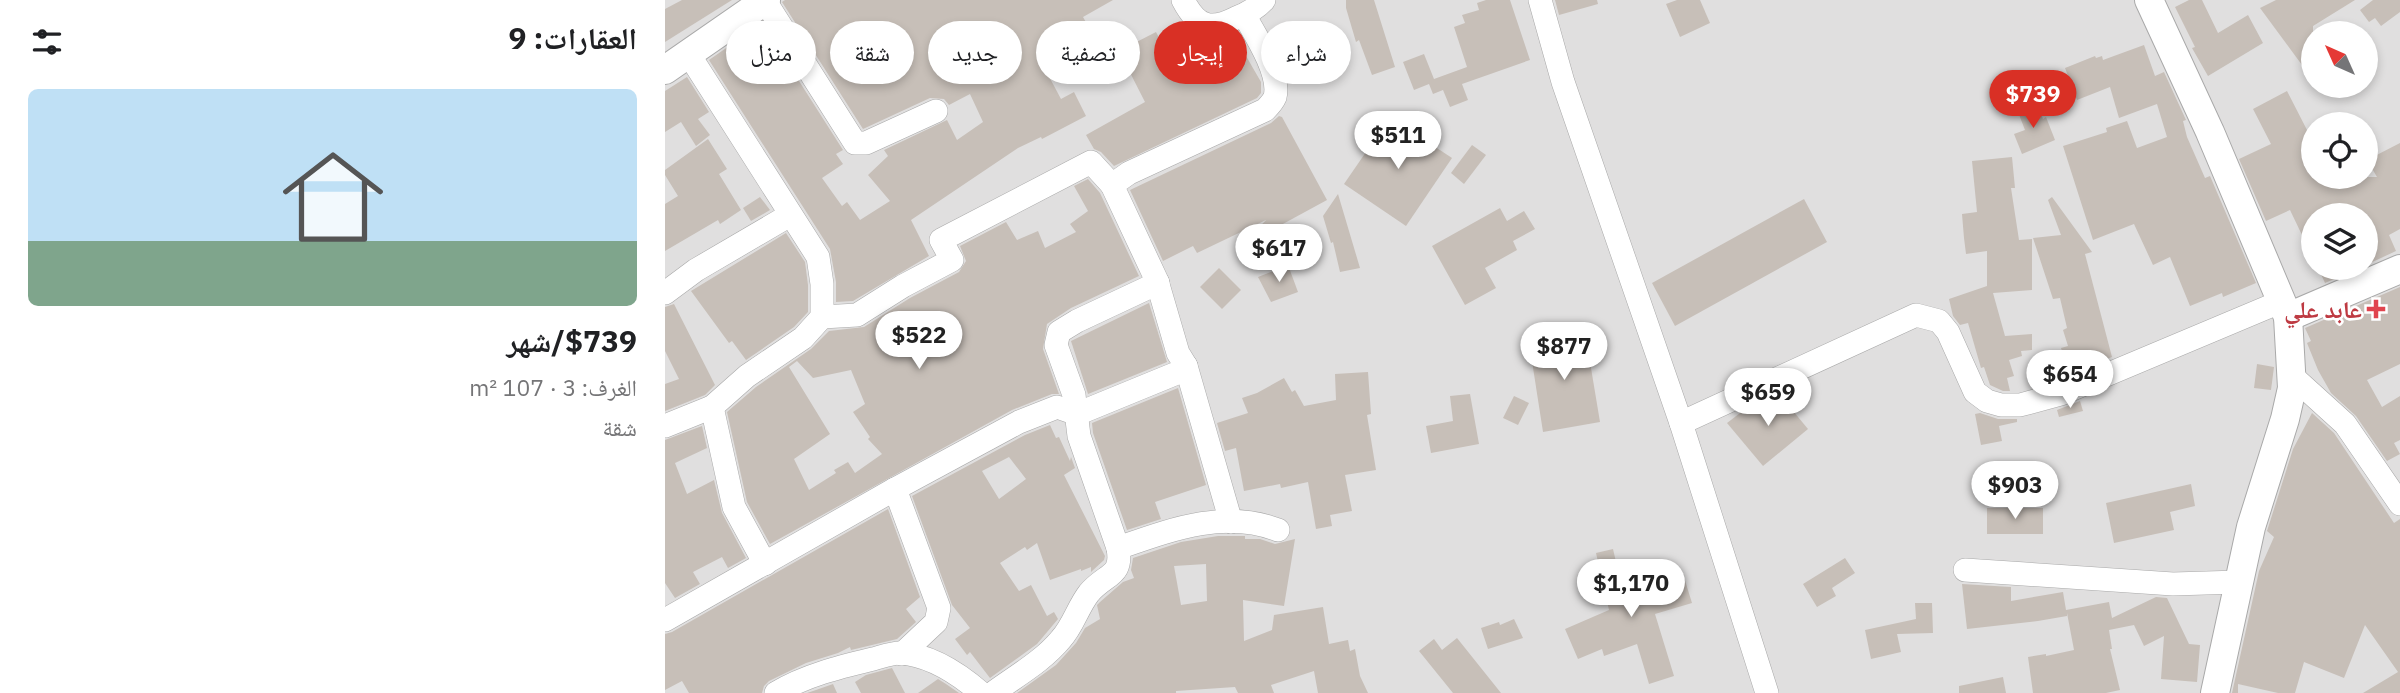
<!DOCTYPE html>
<html lang="ar">
<meta charset="utf-8">
<style>
:root{--surface:#fff;--page:#f2f2f2;--text:#202124;--muted:#757577;--line:#e0e0e0;--accent:#d93025}
body{margin:0;font-family:"IBM Plex Sans","Noto Naskh Arabic",sans-serif;background:var(--page);color:var(--text);direction:rtl;height:100vh;display:flex;flex-direction:column;font-size:26px;white-space:nowrap}
*{box-sizing:border-box;margin:0}
p{font-size:23px;color:var(--muted)}
.icon{flex:none;width:38px;height:38px;fill:none;stroke:currentColor;stroke-width:2;stroke-linecap:round;stroke-linejoin:round}
.map{position:relative;flex:1;overflow:hidden;direction:ltr}
.side{display:flex;flex-direction:column;background:var(--surface);width:665px}
.side>*{flex:none}
.hud{position:absolute;left:21px;top:21px;width:665px;height:63px;direction:rtl;display:flex;gap:14px}
.needle{width:46px;rotate:315deg}
.controls{position:absolute;left:1636px;top:21px;display:grid;gap:14px}
.controls a{display:grid;place-items:center;width:77px;height:77px;border-radius:50%;background:var(--surface);box-shadow:0 4px 10px #0003;font-size:35px}
.price{position:absolute;translate:-50% -60px;padding:0 16px;border-radius:24px;background:#fff;color:#222;font-size:23px;line-height:46px;filter:drop-shadow(0 2px 4px #0008)}
.price::after{content:'';position:absolute;left:50%;top:42px;width:21px;height:16px;margin-left:-10px;background:inherit;clip-path:polygon(0 0,100% 0,50% 100%)}
.price.current{background:var(--accent);color:#fff}
ul{padding:0;list-style:none}
li{display:grid;align-content:center;gap:14px;height:371px;padding:0 28px}
li+li{border-top:2px solid var(--line)}
li span{display:grid;place-items:center;height:217px;border-radius:10px;color:#555}
li>.icon{margin-inline-start:auto}
span .icon{width:126px;height:126px;fill:#fffc;stroke-width:1}
li b{font-size:30px}
h2{display:flex;justify-content:space-between;align-items:center;height:84px;padding:0 28px;font-size:30px}
.chip{padding:0 24px;border-radius:32px;background:var(--surface);box-shadow:0 4px 10px #0003;font-size:24px;line-height:63px}
.chip.current{background:var(--accent);color:#fff}
main{display:flex;flex:1;min-height:0}
.map>svg:first-child{display:block}
.residential{fill:#e0dfdf;fill-rule:evenodd}
.building{fill:#c7bfb8;fill-rule:evenodd}
.lines{fill:none;stroke-linecap:round;stroke-linejoin:round}
.minor-casing{stroke:#a9a9a9;stroke-width:24}
.tertiary-casing{stroke:#a9a9a9;stroke-width:30}
.minor{stroke:#fff;stroke-width:23}
.tertiary{stroke:#fff;stroke-width:28}
.health-dot{fill:#e0444e;stroke:#fff;stroke-width:2.5}
.labels{text-anchor:middle;dominant-baseline:central;stroke-width:5;stroke-linejoin:round;paint-order:stroke}
.health-label{font-size:24px;font-weight:bold;fill:#be3a42;stroke:#fff;text-anchor:end}
</style>
<main>
<div class="map">
<svg width="1735" height="693" viewBox="0 0 1735 693">
<rect width="100%" height="100%" fill="#f2efe9"/>
<path class="residential" d="M0,0H1735V693H0ZM1648,33H1701V86H1648ZM1648,124H1701V177H1648ZM1648,215H1701V268H1648Z"/>
<g class="building">
<path d="M17,0H67L0,42V9Z"/>
<path d="M120,0H448L418,17L431,40L380,69L396,99L409,92L421,116L377,139L376,137L353,148L246,220L264,256L188,301L171,302V282L165,249L44,60L97,23L178,150L171,154L178,164L157,178L177,206L182,202L195,220L225,201L203,175L223,156L219,150L282,120L292,140L318,122L305,94L284,105L279,99L265,98L198,129L117,2Z"/>
<path d="M681,0H709L730,67L707,75L694,40L691,42L681,8Z"/>
<path d="M821,0H845L865,60L797,84L803,100L785,107L778,90L768,94L764,84L749,90L738,62L759,54L769,79L802,67L789,27L800,23L797,15L814,10L812,3Z"/>
<path d="M890,0H932L933,4L894,15Z"/>
<path d="M1012,0H1035L1045,23L1015,37L1001,4Z"/>
<path d="M1524,0H1537L1553,33L1583,15L1598,43L1543,76L1527,48L1530,47L1510,7Z"/>
<path d="M1611,0H1690L1648,26V80L1595,8Z"/>
<path d="M1708,0H1735V12L1716,26L1710,18L1704,22L1695,10Z"/>
<path d="M491,32L517,82L577,49L596,82V93L592,98L449,166L436,152L429,149L421,135L480,102L454,51Z"/>
<path d="M1479,45L1490,76L1499,72L1521,120L1518,121L1522,137L1540,178L1545,176L1591,283L1558,297L1557,293L1525,306L1505,257L1488,265L1469,224L1428,240L1398,146L1442,132L1441,128L1462,121L1472,148L1502,137L1492,104L1454,118L1445,87L1412,100L1400,68L1430,56L1431,58L1437,56L1438,60Z"/>
<path d="M22,77L44,112L33,119L45,135L31,146L16,122L0,132V91Z"/>
<path d="M1622,91L1642,130L1648,127V177H1712L1702,160L1735,143V229L1724,235L1731,251L1701,265V215H1648V258L1625,210L1601,221L1574,159L1606,144L1588,109Z"/>
<path d="M1372,104L1378,119L1381,117L1390,140L1357,154L1349,134L1360,130L1353,112Z"/>
<path d="M614,116L617,117L662,200L585,242L583,239L601,220L532,253L528,246L498,261L465,190L606,123Z"/>
<path d="M725,117L787,158L741,226L679,184Z"/>
<path d="M43,139L62,169L54,174L76,210L55,224L53,220L0,251V204L13,196L0,175V170Z"/>
<path d="M807,145L821,155L799,184L786,173Z"/>
<path d="M1347,157L1350,188H1346L1354,240L1367,239V290L1328,293L1340,336L1367,334V350L1356,351L1357,356L1344,360L1349,376L1342,378L1345,391H1338L1325,385L1319,367L1316,368L1303,323L1295,325L1288,316L1284,299L1322,286V251L1301,254L1299,238L1297,214L1312,212L1307,161Z"/>
<path d="M423,179L435,193L474,276L406,308L382,324L378,349L394,394H387L347,410L105,544L82,502L62,412L91,387L146,349L164,331L199,327L245,298L294,272L301,261L295,246L341,222L352,240L373,231L380,248L411,232L405,224L423,211L409,186ZM132,361L148,378L186,370L200,404L188,412L205,437L203,439L217,454L190,473L183,462L169,470L171,473L144,490L129,459L165,434L124,367Z"/>
<path d="M673,194L695,268L675,272L668,242L666,243L658,216Z"/>
<path d="M95,197L105,210L86,221L78,208Z"/>
<path d="M1387,197L1427,252L1420,254L1447,357L1404,373L1396,348L1403,346L1398,330L1402,328L1395,298L1388,299L1368,238L1396,235L1383,200Z"/>
<path d="M1139,199L1162,242L1010,326L987,283Z"/>
<path d="M835,208L842,221L859,211L870,229L848,241L852,250L820,268L831,288L800,305L767,246Z"/>
<path d="M121,233L140,262L143,285V312L129,327L81,360L67,341L64,343L26,291Z"/>
<path d="M623,265L633,292L606,302L593,277Z"/>
<path d="M554,268L576,290L557,309L535,287Z"/>
<path d="M1653,268H1696L1660,283Z"/>
<path d="M1735,287V364L1702,380L1717,407L1735,396V440L1729,443L1735,454L1722,461L1691,416L1666,393L1653,370L1642,343L1646,341L1640,328Z"/>
<path d="M484,303L502,362L423,394L406,341Z"/>
<path d="M9,304L50,385L40,395L0,411V384L14,379L0,351V307Z"/>
<path d="M920,332L935,422L878,432L864,342Z"/>
<path d="M1592,364L1609,367L1606,390L1589,388Z"/>
<path d="M703,372L706,414L702,415L711,470L680,475L687,511L665,515L667,526L651,529L643,482L616,488L615,484L579,491L571,448L560,451L552,423L583,413L577,398L592,393L619,378L627,392L630,390L639,406L671,400L670,374Z"/>
<path d="M513,388L541,485L490,502L496,519L462,530L428,433L427,423Z"/>
<path d="M805,394L814,444L766,453L761,426L788,421L785,396Z"/>
<path d="M1114,394L1143,429L1098,466L1062,423L1079,410Z"/>
<path d="M849,396L864,403L853,425L838,418Z"/>
<path d="M1415,401L1418,411L1394,417L1392,410Z"/>
<path d="M1315,413L1333,419H1352V422L1334,426L1337,441L1316,445L1310,414Z"/>
<path d="M1647,413L1669,433L1729,523L1735,519V693H1698L1733,672L1700,625L1679,678L1639,662L1630,693H1613L1573,684V693H1567L1594,571L1609,537L1602,531L1628,449Z"/>
<path d="M385,425L391,438L394,437L405,461L406,457L410,468L399,475L440,556L439,560L426,572V567L416,571V569L385,580L372,543L362,550L360,547L335,563L354,591L366,585L382,616L389,612L393,619L372,644L325,678L305,652L302,655L290,639L305,628L287,605L247,496L360,435ZM344,457L361,479L334,499L317,471Z"/>
<path d="M37,426L42,448L10,463L22,494L49,480L57,513L81,558L63,568L57,557L28,572L35,584L10,598L0,583V440Z"/>
<path d="M1526,484L1530,506L1505,512L1509,530L1449,543L1441,503Z"/>
<rect x="1322" y="508" width="56" height="26"/>
<path d="M223,509L255,597L241,609L251,622L232,639L186,650L185,647L173,653L141,663L104,681L99,686L97,693H24L17,681L0,690V634L7,632Z"/>
<path d="M553,536H580V539H595L610,544L630,539L619,606L578,600L579,641L607,630L609,615L658,607L664,644L683,640L685,651L690,649L695,676L703,693H653L649,671L606,685L609,693H573L570,687L511,691V693H352L391,665L411,643L420,628L435,619L432,605L435,602L458,582L469,578L466,570L468,558L516,542ZM541,564L542,601L516,605L509,566Z"/>
<path d="M948,549L958,592L1018,574L1027,603L990,614L1009,676L984,684L972,644L939,656L937,649L913,659L900,629L944,610L931,553Z"/>
<path d="M1180,558L1190,573L1167,588L1171,596L1152,607L1138,584Z"/>
<path d="M1297,584L1346,587V601L1398,592L1401,610L1444,602L1447,618L1491,597L1502,598L1524,644L1535,645L1532,682L1496,679L1499,636L1479,646L1469,625L1444,630L1447,649H1445L1455,690L1441,693H1368L1363,657L1381,654V656L1409,650L1402,613V616L1373,621L1302,629Z"/>
<path d="M1250,603H1267L1268,633L1232,634L1236,652L1206,659L1200,630L1251,619Z"/>
<path d="M849,619L858,638L823,649L816,628L834,622L835,625Z"/>
<path d="M792,638L836,693H788L754,651L769,639L777,650Z"/>
<path d="M227,668L240,693H196L190,682L201,675Z"/>
<path d="M1338,677L1341,693H1294V686Z"/>
<path d="M273,679L281,684L294,693H253Z"/>
<path d="M168,684L172,693H142L151,690Z"/>
</g>
<g class="lines">
<defs>
<g id="minor">
<path d="M518,0C532,27 545,31 571,18C581,14 592,8 599,0"/>
<path d="M875,0L898,82L1016,423L1102,693"/>
<path d="M100,1L190,143H201L271,111"/>
<path d="M0,293L31,270L125,215"/>
<path d="M157,317L192,315L238,286L287,260L276,240L426,162L447,185"/>
<path d="M521,366L566,522"/>
<path d="M1627,376L1680,424L1735,504"/>
<path d="M47,407L69,507L100,564"/>
<path d="M1016,423L1251,315L1274,321L1283,332L1310,392L1322,401L1336,405H1355L1396,394L1615,302"/>
<path d="M0,426L47,407L82,376L138,338L157,317V284L153,257L23,53"/>
<path d="M230,489L274,608L271,622L237,654"/>
<path d="M453,548C505,530 559,509 613,530"/>
<path d="M1300,570L1508,584L1574,582"/>
<path d="M0,620L230,489L354,422L392,407L412,414L512,373L521,366L513,353L492,281L447,185L464,173L600,110C604,106 608,102 610,97C616,74 590,34 579,15"/>
<path d="M111,693C141,675 175,667 208,659C216,657 226,653 235,653C266,655 293,673 316,693"/>
<path d="M328,693C351,676 378,661 396,639C408,626 413,607 424,593C441,573 458,577 453,548L414,436L409,395L391,345L394,332L412,321L493,283"/>
</g>
<g id="tertiary">
<path d="M1484,0L1545,132L1623,317L1627,388L1620,419L1586,527L1550,693"/>
<path d="M0,70L101,0"/>
<path d="M1623,317L1735,269"/>
</g>
</defs>
<use href="#minor" class="minor-casing"/>
<use href="#tertiary" class="tertiary-casing"/>
<use href="#minor" class="minor"/>
<use href="#tertiary" class="tertiary"/>
</g>
<path class="health-dot" d="M1707.5 298.5h7v7h7v7h-7v7h-7v-7h-7v-7h7z"/>
<g class="labels">
<g class="health-label">
<text x="1697" y="309">عابد علي</text>
</g>
</g>
</svg>
<div class="controls">
<a><svg class="needle" viewBox="-14 -14 28 28"><path d="M0-13l5 13h-10z" fill="#e53935"/><path d="M0 13l5-13h-10z" fill="#757577"/></svg></a>
<a><svg class="icon" aria-label="locate" viewBox="0 0 24 24"><circle cx="12" cy="12" r="6"/><path d="M12 2v4M12 18v4M2 12h4M18 12h4"/></svg></a>
<a><svg class="icon" aria-label="layers" viewBox="0 0 24 24"><path d="M12 4l9 5-9 5-9-5zM3 14l9 5 9-5"/></svg></a>
</div>
<b class="price current" style="left:1368px;top:130px">$739</b>
<b class="price" style="left:733px;top:171px">$511</b>
<b class="price" style="left:614px;top:284px">$617</b>
<b class="price" style="left:254px;top:371px">$522</b>
<b class="price" style="left:899px;top:382px">$877</b>
<b class="price" style="left:1405px;top:410px">$654</b>
<b class="price" style="left:1103px;top:428px">$659</b>
<b class="price" style="left:1350px;top:521px">$903</b>
<b class="price" style="left:966px;top:619px">$1,170</b>
<div class="hud">
<a class="chip">شراء</a>
<a class="chip current">إيجار</a>
<a class="chip">تصفية</a>
<a class="chip">جديد</a>
<a class="chip">شقة</a>
<a class="chip">منزل</a>
</div>
</div>
<section class="side">
<h2>العقارات: 9<svg class="icon" aria-label="filters" viewBox="0 0 24 24"><path d="M4 7h16M4 17h16"/><circle cx="9" cy="7" r="2"/><circle cx="15" cy="17" r="2"/></svg></h2>
<ul>
<li><span style="background:linear-gradient(#bfe0f5 70%,#7fa58c 0)"><svg class="icon" aria-label="home" viewBox="0 0 24 24"><path d="M3 11l9-7 9 7M6 9v11h12V9"/></svg></span><div><b>$739/شهر</b><p>الغرف: 3 · 107 m²</p><p>شقة</p></div></li>
</ul>
</section>
</main>
